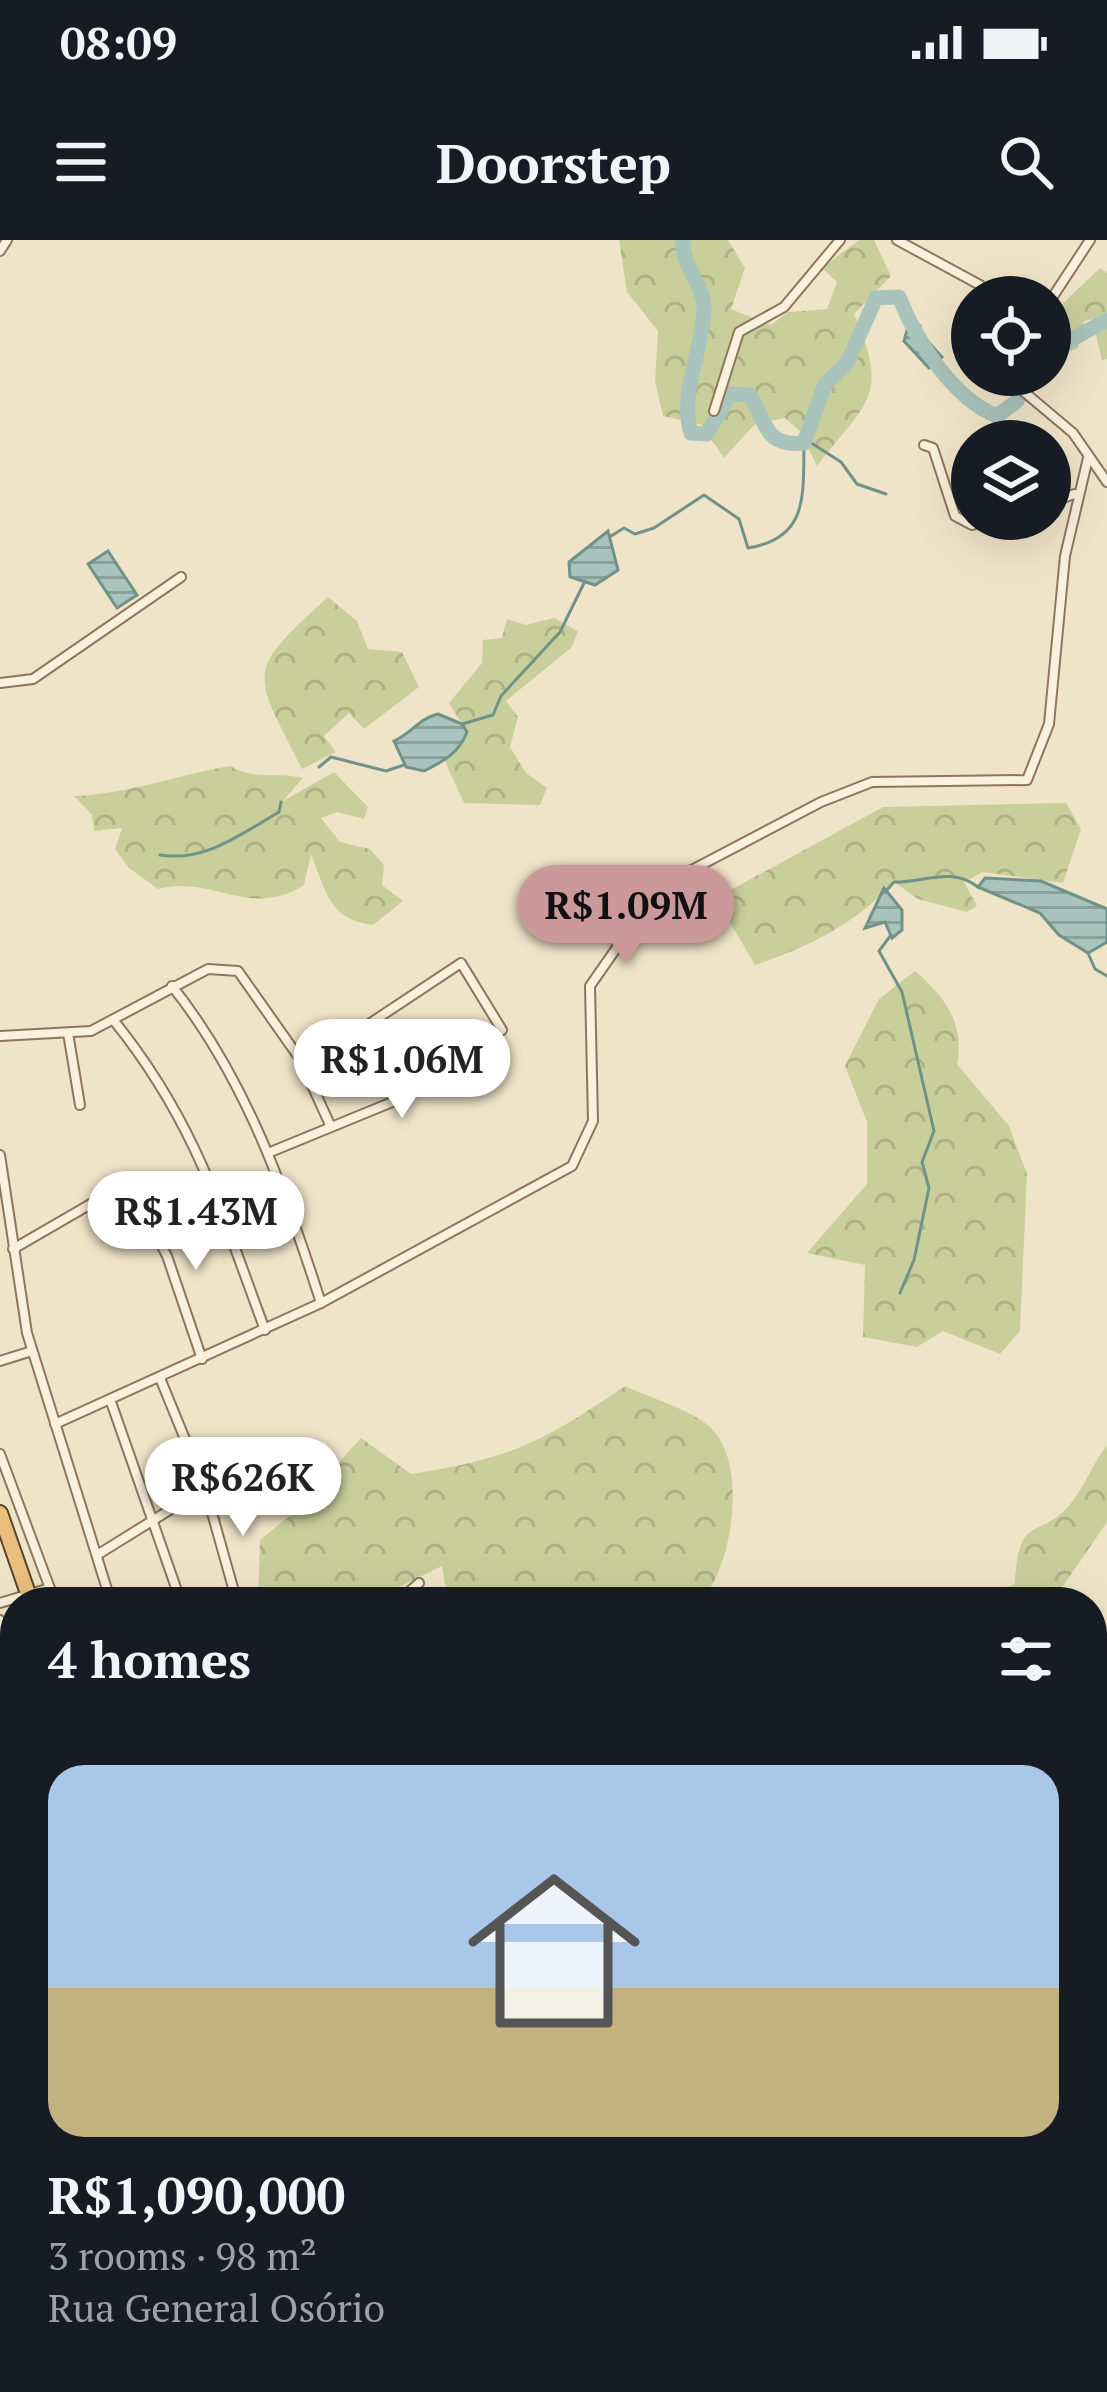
<!DOCTYPE html>
<meta charset="utf-8">
<style>
:root{--surface:#171b24;--page:#242831;--text:#f1f3f6;--muted:#9ea1a6;--accent:#cc999b}
body{margin:0;font-family:"PT Serif",serif;background:var(--page);color:var(--text);height:100vh;display:flex;flex-direction:column;font-size:45px;white-space:nowrap}
*{box-sizing:border-box;margin:0}
p{font-size:39px;color:var(--muted)}
.icon{flex:none;width:66px;height:66px;fill:none;stroke:currentColor;stroke-width:2;stroke-linecap:round;stroke-linejoin:round}
.map{position:relative;flex:1;overflow:hidden}
.side{position:absolute;left:0px;top:1347px;width:1107px;height:807px;display:flex;flex-direction:column;background:var(--surface);border-radius:48px 48px 0 0;box-shadow:0 12px 48px #0002}
.side>*{flex:none}
.controls{position:absolute;left:951px;top:36px;display:grid;gap:24px}
.controls a{display:grid;place-items:center;width:120px;height:120px;border-radius:50%;background:var(--surface);box-shadow:0 12px 48px #0002;font-size:60px}
.price{position:absolute;translate:-50% -102px;padding:0 27px;border-radius:42px;background:#fff;color:#222;font-size:39px;line-height:78px;filter:drop-shadow(0 3px 6px #0008)}
.price::after{content:'';position:absolute;left:50%;top:72px;width:36px;height:27px;margin-left:-18px;background:inherit;clip-path:polygon(0 0,100% 0,50% 100%)}
.price.current{background:var(--accent);color:#111}
ul{padding:0;list-style:none}
li{display:grid;align-content:center;gap:24px;height:636px;padding:0 48px}
li span{display:grid;place-items:center;height:372px;border-radius:36px;color:#555}
li>.icon{margin-inline-start:auto}
span .icon{width:216px;height:216px;fill:#fffc;stroke-width:1}
li b{font-size:51px}
h2{display:flex;justify-content:space-between;align-items:center;height:144px;padding:0 48px;font-size:51px}
.status{display:flex;justify-content:space-between;align-items:center;height:84px;padding:0 60px;background:var(--surface);direction:ltr}
.status svg{height:33px;fill:currentColor}
header{display:flex;justify-content:space-between;align-items:center;height:156px;padding:0 48px;background:var(--surface);font-size:54px;font-weight:700}
.map>svg:first-child{display:block}
.forest{fill:url(#forest-crowns)}
.water{fill:url(#water-rules);stroke:#6f938a;stroke-width:3}
.lines{fill:none;stroke-linecap:round;stroke-linejoin:round}
.stream{stroke:#6f938a;stroke-width:3}
.river{stroke:#a9c4bc;stroke-width:15}
.minor-casing{stroke:#8d765c;stroke-width:12}
.primary-casing{stroke:#5b4430;stroke-width:16}
.trunk-casing{stroke:#5b4430;stroke-width:18}
.minor{stroke:#faf1dc;stroke-width:8}
.primary{stroke:#f3d9a0;stroke-width:12}
.trunk{stroke:#eabe7c;stroke-width:14}
</style>
<div class="status"><b>08:09</b><svg viewBox="0 0 49 12"><path d="M0 12V9h3v3zM5 12V6h3v6zM10 12V3h3v9zM15 12V0h3v12zM26 1h20v11H26zM47 4h2v5h-2z"/></svg></div>
<header><svg class="icon" aria-label="menu" viewBox="0 0 24 24"><path d="M4 6h16M4 12h16M4 18h16"/></svg>Doorstep<svg class="icon" aria-label="search" viewBox="0 0 24 24"><circle cx="10" cy="10" r="6"/><path d="M15 15l6 6"/></svg></header>
<div class="map">
<svg width="1107" height="2152" viewBox="0 0 1107 2152">
<defs>
<pattern id="forest-crowns" width="20" height="18" patternUnits="userSpaceOnUse" patternTransform="scale(3)"><rect width="20" height="18" fill="#c9cf9b"/><path d="M2 6a3 3 0 1 1 6 0M12 15a3 3 0 1 1 6 0" fill="none" stroke="#aeb285"/></pattern>
<pattern id="water-rules" width="6" height="5" patternUnits="userSpaceOnUse" patternTransform="scale(3)"><rect width="6" height="5" fill="#a9c4bc"/><path d="M0 2.5h6" fill="none" stroke="#8ba098"/></pattern>
</defs>
<rect width="100%" height="100%" fill="#f0e4c8"/>
<g class="forest">
<path d="M619,0H728L745,28L731,69L771,85L788,72L827,69L837,42L822,28L859,0H874L891,36L854,74C891,158 866,161 817,226L800,191L785,178L755,184L724,218L702,185L663,176L655,141L658,91L627,52Z"/>
<path d="M1100,28L1107,33V119L1102,120L1092,79L1084,81L1078,108L1060,116L1057,69Z"/>
<path d="M328,357L357,381L368,409L402,412L419,447L364,489L349,473L324,496L336,512L302,529C253,431 243,434 328,357Z"/>
<path d="M554,378L578,391L572,407L506,461L518,477L510,507L526,533L547,548L540,565L464,563L444,519L467,492L449,463L482,423L483,400L502,398L507,379L526,385Z"/>
<path d="M230,526C257,541 275,531 303,538L283,561L334,532L368,567L364,579L337,572L321,578L340,602L370,609L384,625L382,645L403,661L373,685C329,680 326,651 311,614L304,645C249,680 212,634 158,649L129,628L115,609L122,588L94,591L92,575L74,556C128,554 177,535 230,526Z"/>
<path d="M1066,563L1081,589L1063,643L983,632L964,642L977,666L967,672L918,659L894,642C855,684 809,707 755,725L716,658L883,567Z"/>
<path d="M915,731C945,757 965,783 957,824L1009,886L1027,934L1020,1091L1000,1114L943,1091L917,1107L863,1097L865,1025L807,1013L867,944V882L845,826L879,759Z"/>
<path d="M625,1146C650,1158 690,1169 710,1187C749,1223 733,1327 700,1362H448L442,1326L368,1362H258L260,1300L292,1274L361,1198L411,1234C510,1219 543,1202 625,1146Z"/>
<path d="M1107,1205V1282L1052,1362H930L934,1357L984,1355L1015,1344C1018,1270 1040,1302 1071,1263C1085,1246 1093,1223 1107,1205Z"/>
</g>
<g class="water">
<path d="M909,83L920,86L921,94L942,117L929,128L904,101Z"/>
<path d="M608,291L618,330L595,345L570,337L569,322Z"/>
<path d="M108,311L137,355L117,368L88,324Z"/>
<path d="M438,474L462,484L467,492C459,513 444,521 424,531L406,527L394,501C412,493 418,479 438,474Z"/>
<path d="M985,638L1041,641L1107,669V702L1088,713L1059,695L1040,673L978,647Z"/>
<path d="M884,648L902,670V690L892,698L885,682L865,688Z"/>
</g>
<g class="lines">
<g class="stream">
<path d="M805,199L841,222L857,244L886,254"/>
<path d="M611,296L624,288L635,294L654,288L704,255L739,279L748,308C809,298 803,255 804,203"/>
<path d="M462,484L493,475L501,456L560,392L585,341"/>
<path d="M319,527L331,517L386,531L404,525"/>
<path d="M160,615C206,622 241,594 279,572L281,562"/>
<path d="M886,651L894,642C923,643 951,626 978,647"/>
<path d="M891,695L879,711L902,752L934,891L922,922L929,948L914,1020L900,1053"/>
<path d="M1088,713L1095,729L1107,736"/>
</g>
<g class="river">
<path d="M683,0C682,30 706,46 704,71C702,112 679,153 691,193L707,194L730,154L750,155C767,183 764,207 804,203L825,144L847,123L876,58L899,57C916,100 953,159 997,176L1017,161L1030,135"/>
<path d="M1050,111L1107,80"/>
</g>
<defs>
<g id="minor">
<path d="M897,0L980,45L988,57"/>
<path d="M0,11L7,0"/>
<path d="M1050,61L1090,0"/>
<path d="M1004,135L1073,193L1107,242"/>
<path d="M714,171L739,92L784,67L840,0"/>
<path d="M924,205L933,208L955,276L972,285L991,279"/>
<path d="M1050,263L1074,254"/>
<path d="M0,443L33,439L181,337"/>
<path d="M172,746C246,839 285,951 321,1063"/>
<path d="M115,782C196,883 221,972 265,1090"/>
<path d="M68,793L80,865"/>
<path d="M0,796L91,791L208,729L238,731L300,819L331,887"/>
<path d="M268,913L402,858L502,790L461,723L363,788L300,819"/>
<path d="M0,915L27,1093L111,1362"/>
<path d="M142,968L167,1016L202,1119"/>
<path d="M13,1009L108,954"/>
<path d="M0,1121L32,1111"/>
<path d="M160,1138L205,1248L237,1362"/>
<path d="M111,1162L181,1362"/>
<path d="M55,1184L321,1063L572,926L593,881L590,746L643,670L684,634L821,562L872,542L1027,540L1049,484L1065,316L1088,218"/>
<path d="M0,1214L55,1362"/>
<path d="M97,1315L226,1235"/>
<path d="M397,1362L419,1343"/>
<path d="M0,1363L50,1348"/>
<path d="M0,1380L15,1423"/>
<path d="M1092,1520L1107,1519"/>
<path d="M1092,1673L1107,1690"/>
<path d="M0,1710L15,1712"/>
<path d="M1092,1712L1107,1701"/>
<path d="M1092,1766L1107,1782"/>
<path d="M0,1828L15,1829"/>
<path d="M1092,1897L1107,1883"/>
<path d="M1092,1902L1107,1915"/>
<path d="M0,1989L15,1992"/>
<path d="M54,2139L57,2152"/>
<path d="M766,2139L777,2152"/>
<path d="M865,2139L876,2152"/>
<path d="M960,2139L969,2152"/>
<path d="M278,2152L280,2139"/>
<path d="M820,2152L834,2139"/>
<path d="M1007,2152L1027,2139"/>
</g>
<g id="primary">
<path d="M1092,2031L1107,2046"/>
<path d="M1081,2139L1091,2152"/>
</g>
<g id="trunk">
<path d="M0,1273L31,1362"/>
<path d="M114,2139L117,2152"/>
</g>
</defs>
<use href="#minor" class="minor-casing"/>
<use href="#primary" class="primary-casing"/>
<use href="#trunk" class="trunk-casing"/>
<use href="#minor" class="minor"/>
<use href="#primary" class="primary"/>
<use href="#trunk" class="trunk"/>
</g>
</svg>
<div class="controls">
<a><svg class="icon" aria-label="locate" viewBox="0 0 24 24"><circle cx="12" cy="12" r="6"/><path d="M12 2v4M12 18v4M2 12h4M18 12h4"/></svg></a>
<a><svg class="icon" aria-label="layers" viewBox="0 0 24 24"><path d="M12 4l9 5-9 5-9-5zM3 14l9 5 9-5"/></svg></a>
</div>
<b class="price current" style="left:626px;top:727px">R$1.09M</b>
<b class="price" style="left:402px;top:881px">R$1.06M</b>
<b class="price" style="left:196px;top:1033px">R$1.43M</b>
<b class="price" style="left:243px;top:1299px">R$626K</b>
<section class="side">
<h2>4 homes<svg class="icon" aria-label="filters" viewBox="0 0 24 24"><path d="M4 7h16M4 17h16"/><circle cx="9" cy="7" r="2"/><circle cx="15" cy="17" r="2"/></svg></h2>
<ul>
<li><span style="background:linear-gradient(#a9c7e8 60%,#c2b280 0)"><svg class="icon" aria-label="home" viewBox="0 0 24 24"><path d="M3 11l9-7 9 7M6 9v11h12V9"/></svg></span><div><b>R$1,090,000</b><p>3 rooms · 98 m²</p><p>Rua General Osório</p></div></li>
</ul>
</section>
</div>
